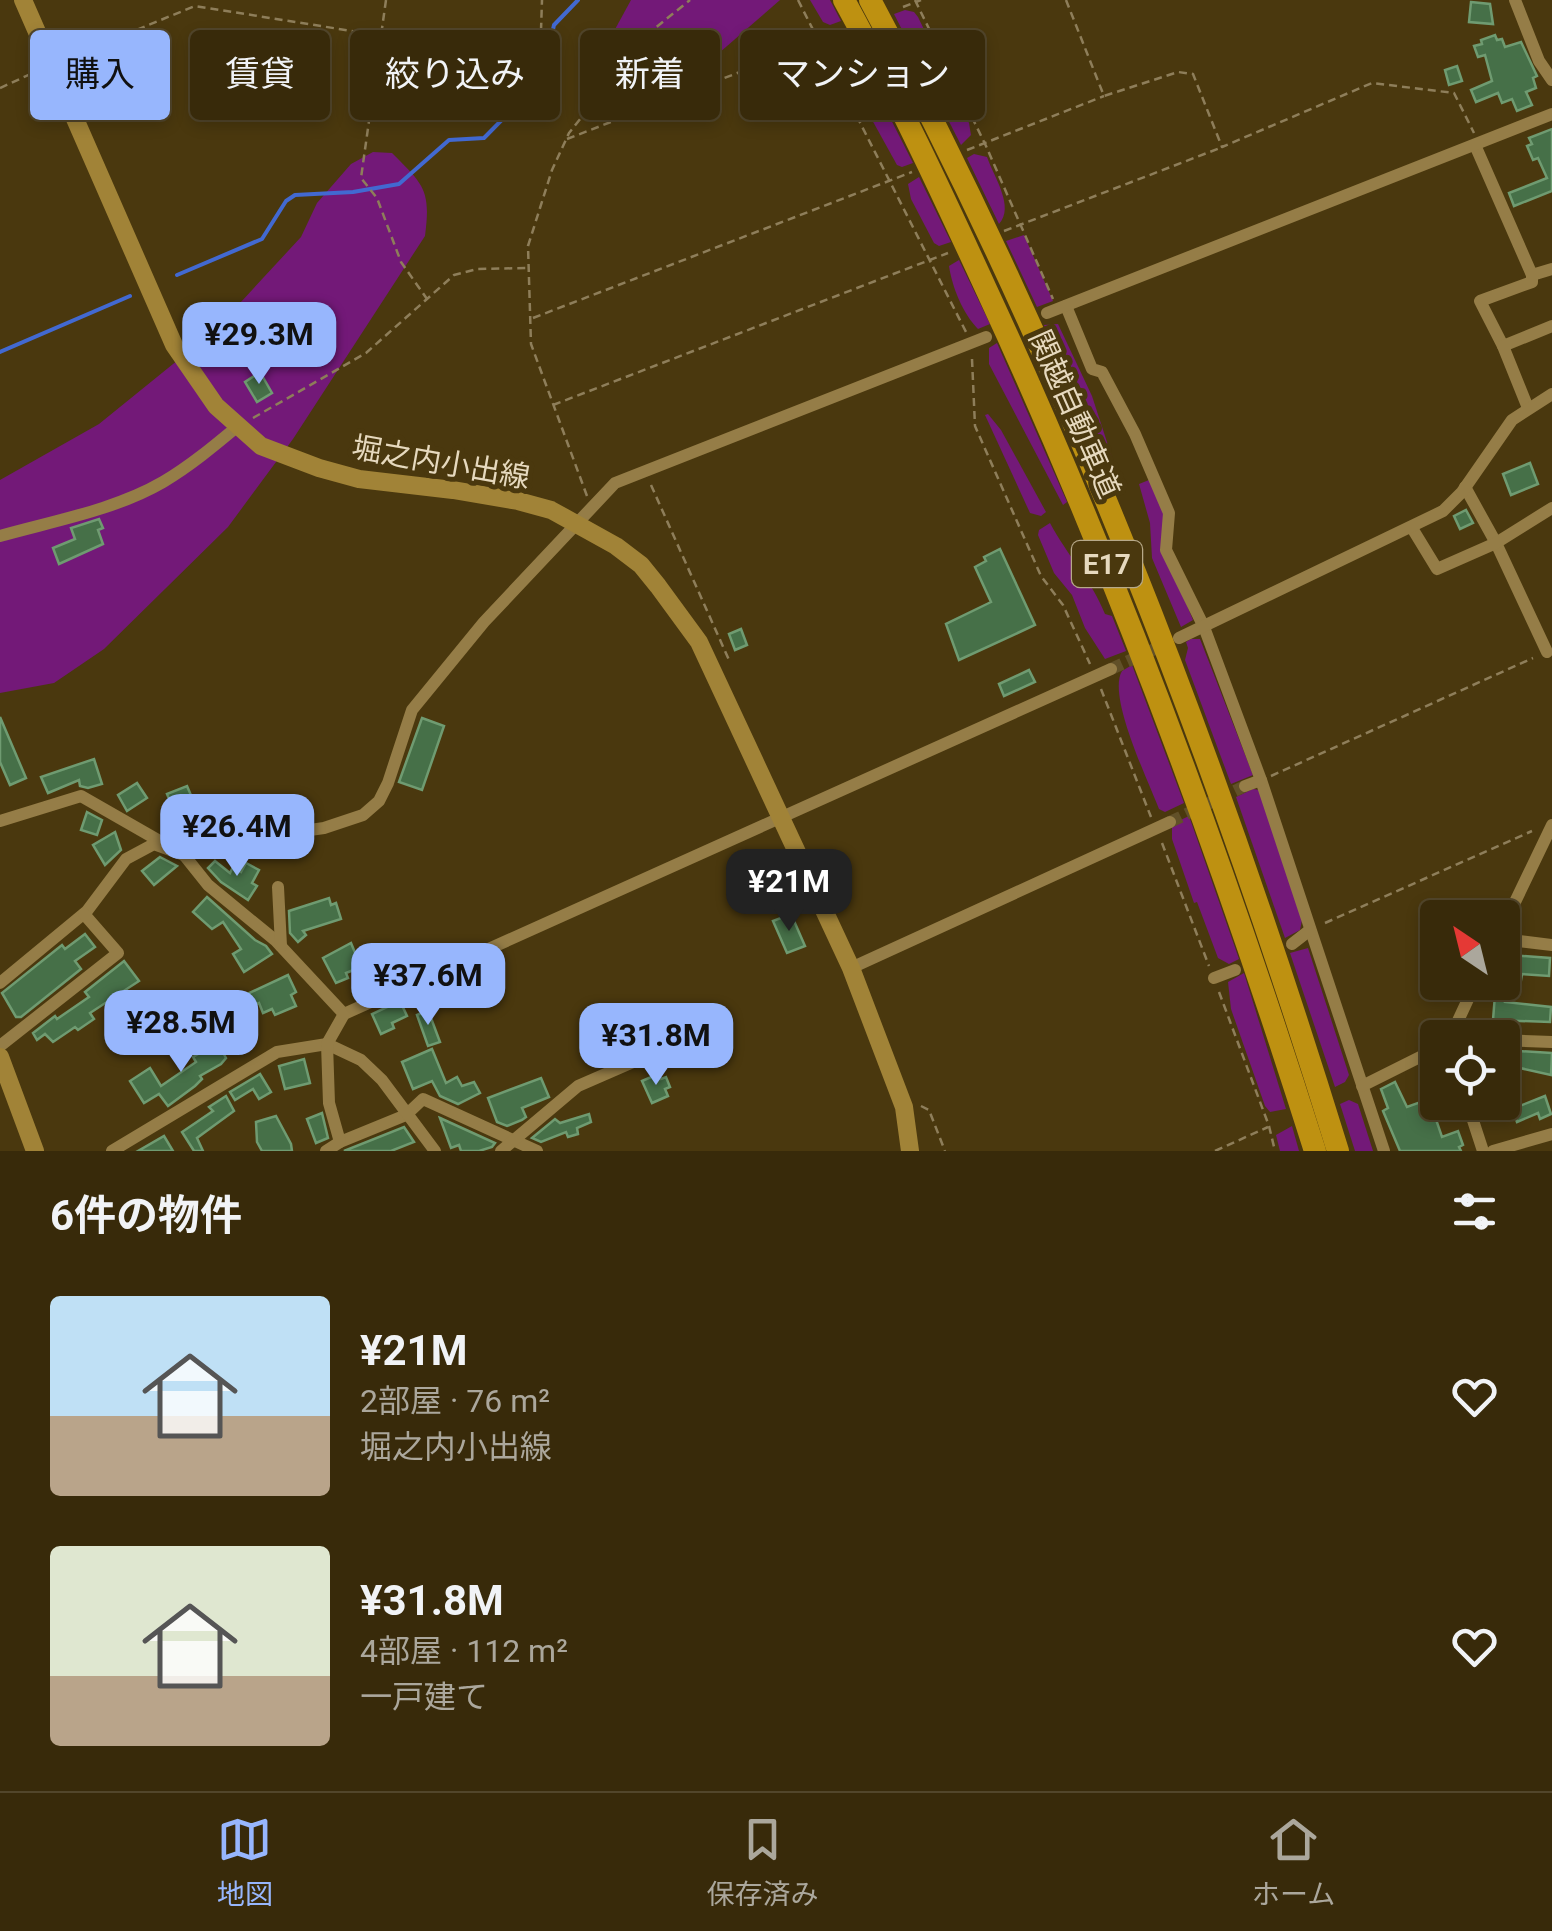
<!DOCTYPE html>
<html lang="ja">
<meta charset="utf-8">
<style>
:root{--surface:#382a0a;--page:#3f3213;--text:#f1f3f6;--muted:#aba79c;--line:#52462b;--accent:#97b6fd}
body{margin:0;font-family:Roboto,"Noto Sans JP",sans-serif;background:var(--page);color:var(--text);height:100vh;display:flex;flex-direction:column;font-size:38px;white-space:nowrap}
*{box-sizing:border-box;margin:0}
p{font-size:32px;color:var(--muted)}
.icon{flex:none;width:55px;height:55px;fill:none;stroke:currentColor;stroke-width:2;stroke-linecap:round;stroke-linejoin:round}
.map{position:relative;height:1151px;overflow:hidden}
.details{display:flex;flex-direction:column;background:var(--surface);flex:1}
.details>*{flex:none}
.guide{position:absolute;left:30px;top:30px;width:1000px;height:90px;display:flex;gap:20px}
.needle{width:65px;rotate:325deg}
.buttons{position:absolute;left:1420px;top:900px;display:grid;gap:20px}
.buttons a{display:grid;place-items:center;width:100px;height:100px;border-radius:10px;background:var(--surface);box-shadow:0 5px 15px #0003,0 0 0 2px var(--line);font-size:50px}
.price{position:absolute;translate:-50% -85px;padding:0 22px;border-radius:20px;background:var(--accent);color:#111;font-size:32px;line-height:65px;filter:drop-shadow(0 2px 5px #0008)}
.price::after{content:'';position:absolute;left:50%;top:60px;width:30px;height:22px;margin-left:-15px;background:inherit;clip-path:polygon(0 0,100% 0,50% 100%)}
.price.active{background:#222;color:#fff}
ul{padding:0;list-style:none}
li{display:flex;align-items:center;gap:30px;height:250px;padding:0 50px}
li span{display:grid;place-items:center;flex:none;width:280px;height:200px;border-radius:10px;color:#555}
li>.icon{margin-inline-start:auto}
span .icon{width:120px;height:120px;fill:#fffc;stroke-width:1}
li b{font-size:42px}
h2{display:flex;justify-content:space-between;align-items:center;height:120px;padding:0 50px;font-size:42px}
.tag{padding:0 35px;border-radius:10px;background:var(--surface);box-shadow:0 5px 15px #0003,0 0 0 2px var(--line);font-size:35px;line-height:90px}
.tag.active{background:var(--accent);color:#111}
.menu{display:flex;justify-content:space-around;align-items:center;height:140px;border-top:2px solid var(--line);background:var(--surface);font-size:28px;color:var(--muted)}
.menu a{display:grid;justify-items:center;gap:5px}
.menu .active{color:var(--accent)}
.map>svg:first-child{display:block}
.green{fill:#731978}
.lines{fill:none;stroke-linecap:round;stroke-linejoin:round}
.stream{stroke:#4269d1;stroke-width:4}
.building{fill:#467048;stroke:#6f9b71;stroke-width:2.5}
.street-tunnel{stroke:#615028;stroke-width:12;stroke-dasharray:12 6;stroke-linecap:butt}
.path{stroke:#8e7e5a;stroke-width:2.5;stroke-dasharray:8 5;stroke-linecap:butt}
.street{stroke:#957d47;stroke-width:12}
.secondary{stroke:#a18337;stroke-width:18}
.highway{stroke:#be9111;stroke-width:22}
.labels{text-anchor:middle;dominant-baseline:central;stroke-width:10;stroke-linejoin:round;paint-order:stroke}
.shield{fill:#4a380e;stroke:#b7a989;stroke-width:2.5}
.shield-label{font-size:28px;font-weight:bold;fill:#e6d9be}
.street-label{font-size:30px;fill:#e6d9be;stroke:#4a380e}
</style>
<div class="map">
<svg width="1552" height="1151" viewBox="0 0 1552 1151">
<rect width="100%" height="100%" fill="#4a380e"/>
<g class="green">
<path d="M631,0H780L689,79L656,101H638L623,87L607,62L613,33Z"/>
<path d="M810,0H830L841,21L830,25L823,22Z"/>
<path d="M905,10L914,12L918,17L969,123L971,135L961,145L894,14Z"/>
<path d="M847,33L913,163L902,167L897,165L835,53V38Z"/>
<path d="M373,152L392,153C424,185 431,190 425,236L293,439L228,527L104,649L54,683L0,693V480L99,424L215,330L301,237L317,203L351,164Z"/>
<path d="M974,154L987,157C994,177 1015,207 999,224L967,158Z"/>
<path d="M919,177L951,242L939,246L934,243L911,199L908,184Z"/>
<path d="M1024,235L1053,301L1037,307L1006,241Z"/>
<path d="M959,260L990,324L978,329C963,314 952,287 949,266Z"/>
<path d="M1058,324L1092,396L1119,479L1114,481L1044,325Z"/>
<path d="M997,343L1067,502L1063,505L989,364V348Z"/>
<path d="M988,414L1001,430L1046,512L1041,516L1030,513L985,415Z"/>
<path d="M1149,480L1163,505L1164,550L1193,620L1181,627L1152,558L1150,523L1139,484Z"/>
<path d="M1050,523C1067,555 1092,581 1105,614L1112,616L1126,651L1105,659L1085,628L1072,595L1054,573L1038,535L1039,530Z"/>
<path d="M1191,639H1200L1253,775L1231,784L1185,660L1188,648L1186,642Z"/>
<path d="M1132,665L1184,803L1165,812L1159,809C1148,780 1107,696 1122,671Z"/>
<path d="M1253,789L1259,790L1302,920L1300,930L1285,938L1236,797Z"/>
<path d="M1189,816L1239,959L1229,964L1218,958L1197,902L1194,903L1172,839V824Z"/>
<path d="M1308,948L1349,1075L1345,1082L1335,1087L1290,953Z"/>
<path d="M1244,973L1286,1109L1270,1112L1265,1106L1231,1009L1228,982Z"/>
<path d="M1349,1100L1358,1104L1373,1151H1355L1340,1104Z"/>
<path d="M1292,1126L1299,1151H1280L1276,1135Z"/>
</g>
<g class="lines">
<g class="stream">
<path d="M177,275L262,239L286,201L295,195L353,192L399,184L449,140L484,138L542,79L554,25L578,0"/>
<path d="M0,352L130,296"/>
</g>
</g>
<g class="building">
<path d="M1471,2L1490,4L1493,24L1469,22Z"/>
<path d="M1495,35L1497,40L1502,39L1505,47L1521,42L1537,76L1533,78L1536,88L1526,92L1532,105L1517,111L1512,99L1502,103L1498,93L1476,102L1471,90L1492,81L1485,55L1478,57L1474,46L1482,44L1481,40Z"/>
<path d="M1457,66L1462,81L1449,85L1445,70Z"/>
<path d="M1552,129V191L1514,206L1509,193L1547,178L1538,158L1533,160L1527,146L1532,144L1529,138Z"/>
<path d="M260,372L272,393L257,402L245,382Z"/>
<path d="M1530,463L1538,484L1511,495L1503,474Z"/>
<path d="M1466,510L1473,523L1460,529L1454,516Z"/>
<path d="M99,519L103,528L98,530L103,544L59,564L53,548L75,539L71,528Z"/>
<path d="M1000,549L1035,625L959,660L946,624L991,602L975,567L986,561L984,557Z"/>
<path d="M741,629L747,645L735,650L729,634Z"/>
<path d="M1029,670L1035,682L1004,696L999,684Z"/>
<path d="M0,717L26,778L10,785L0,762Z"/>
<path d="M422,718L444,726L422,790L399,782Z"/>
<path d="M94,759L102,784L88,788L80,786L79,780L48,793L41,777Z"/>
<path d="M137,783L147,798L127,811L118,795Z"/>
<path d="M187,786L205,828L201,830L202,833L186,840L167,794Z"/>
<path d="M87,812L102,820L97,835L81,830Z"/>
<path d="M115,832L121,850L105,865L93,845Z"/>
<path d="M160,857L177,866L154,885L142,871Z"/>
<path d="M215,861L230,873L233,867L241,872L246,863L259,870L252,883L257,886L248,900L221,882L208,868Z"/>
<path d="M207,897L255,940L266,946L272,954L244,972L233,954L241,949L223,922L212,929L193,912Z"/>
<path d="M329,898L331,905L336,903L341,919L303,931L306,935L298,942L290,933L289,911Z"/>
<path d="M791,914L805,946L787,953L773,921Z"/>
<path d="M85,934L95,947L75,961L81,969L21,1017H16L2,993L62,945L65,949Z"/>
<path d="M351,943L361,967L346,973L348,978L336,983L323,958Z"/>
<path d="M386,950L394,966L400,964L404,976L377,988L370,970L367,972L361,961Z"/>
<path d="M1509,955L1550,958L1549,976L1522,974L1521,980L1506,978Z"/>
<path d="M124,961L139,981L90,1013L94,1019L78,1030L75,1027L53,1042L45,1034L37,1040L33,1033L55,1016L57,1019L89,997L85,992Z"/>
<path d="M288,975L296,992L291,995L296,1006L275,1015L272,1009L263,1013L259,1003L220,1022L211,1006L229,998L232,1001Z"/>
<path d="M1495,995H1506L1505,1002L1551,1007L1550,1022L1493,1020Z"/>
<path d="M400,1001L407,1016L392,1023L394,1028L381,1034L372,1014Z"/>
<path d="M428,1010L440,1042L428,1046L417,1015Z"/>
<path d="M212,1032L226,1058L221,1064L200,1076L202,1079L195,1086L168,1106L159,1094L144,1103L130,1081L150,1068L161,1086L196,1062L193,1057L205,1050L199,1037Z"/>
<path d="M432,1049L446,1083L457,1077L462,1086L474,1082L480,1093L458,1104L440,1096L432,1081L413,1089L402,1062Z"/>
<path d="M1502,1050L1552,1053L1551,1075L1502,1064Z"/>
<path d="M304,1059L310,1083L285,1089L279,1066Z"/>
<path d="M260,1074L271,1092L259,1099L253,1089L235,1100L230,1092Z"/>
<path d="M658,1074L661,1079L666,1077L670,1087L665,1089L668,1096L652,1103L642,1081Z"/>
<path d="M541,1078L549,1097L522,1108L526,1117L522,1120L507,1126L497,1122L488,1098Z"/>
<path d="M1395,1082L1407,1107L1429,1099L1442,1137L1458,1131L1463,1145L1459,1147L1461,1151H1400L1383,1111L1388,1108L1381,1089Z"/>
<path d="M226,1096L234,1111L197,1138L203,1151H194L182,1132L213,1111L209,1107Z"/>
<path d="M1545,1096L1551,1114L1540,1119L1538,1113L1517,1122L1512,1109Z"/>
<path d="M322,1113L328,1138L316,1143L307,1119Z"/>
<path d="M589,1114L591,1122L577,1128L578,1134L568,1137L566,1132L541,1142L532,1138L555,1119L560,1123Z"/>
<path d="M276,1116L291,1144L292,1151H262L257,1142L256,1122Z"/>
<path d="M440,1118L495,1143L492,1147L479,1151H461L459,1145L451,1148Z"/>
<path d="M404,1127L414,1142L391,1151H344Z"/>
<path d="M164,1136L173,1151H138Z"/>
</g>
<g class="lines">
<g class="street-tunnel">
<path d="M1111,669L1168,643"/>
<path d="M1170,822L1245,786"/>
</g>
<g class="path">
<path d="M386,0L361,178L377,198L401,262L427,299"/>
<path d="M798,0L966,332"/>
<path d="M915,0L986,146L1053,299"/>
<path d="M1066,0L1104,96L1178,72L1193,74L1222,147L1372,83L1454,93L1474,133"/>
<path d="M903,7L921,0"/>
<path d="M65,59L195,6L540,61L542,0"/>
<path d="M0,88L35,72"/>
<path d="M567,139L838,34"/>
<path d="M967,150L1104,96"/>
<path d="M1004,231L1220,148"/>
<path d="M533,318L912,172"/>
<path d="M972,359L975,426L1041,576L1063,605L1090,664"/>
<path d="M553,405L948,253"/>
<path d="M253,418L366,353L454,275L477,269L527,268"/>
<path d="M651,485L729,660"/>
<path d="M587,496L531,344L528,246L552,170L569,133L585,113L619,57L690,0"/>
<path d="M1101,689L1151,817"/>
<path d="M1271,776L1533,658"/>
<path d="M1162,843L1209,966"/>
<path d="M1325,923L1532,831"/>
<path d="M1219,992L1269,1126L1275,1151"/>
<path d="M921,1106L929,1110L945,1151"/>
<path d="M1215,1151L1268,1127"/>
</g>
<g class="street">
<path d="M1515,0L1539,61L1552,80"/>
<path d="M1475,145L1532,275"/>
<path d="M1066,306L1092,369L1102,372L1135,434L1169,513L1166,550L1204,627L1261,780L1384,1151"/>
<path d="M1047,313L1552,114"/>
<path d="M1503,346L1480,301L1532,282V275L1552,269"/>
<path d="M1528,408L1503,346L1552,326"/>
<path d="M1465,487L1496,543L1547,652"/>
<path d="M1412,528L1437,569L1496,543L1552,508"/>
<path d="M0,536C53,521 115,510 163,482C190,466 214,446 238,426"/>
<path d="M1179,638L1443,511L1462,492L1512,420L1552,394"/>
<path d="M1245,786L1261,780"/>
<path d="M0,821L81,796L184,855L208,885L275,940L344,1014"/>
<path d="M278,887L281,946"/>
<path d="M1502,929L1552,825"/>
<path d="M1502,939L1552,945"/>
<path d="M1292,944L1310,930"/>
<path d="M851,968L1170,822"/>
<path d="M1214,978L1235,970"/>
<path d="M0,983L87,911L126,859L154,844L184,855L212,844L324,828L363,815L379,801L388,783L412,710L484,622L615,483L986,337"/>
<path d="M1450,1038L1476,982"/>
<path d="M1502,1040L1552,1042"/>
<path d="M0,1046L118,953L84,914"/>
<path d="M1362,1086L1438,1048"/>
<path d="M1467,1102L1483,1151"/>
<path d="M340,1142L406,1115L423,1099L537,1151"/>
<path d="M112,1151L277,1052L327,1044L361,1060L382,1080L435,1151"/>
<path d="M326,1151L340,1142L329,1103L327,1044L344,1014L1111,669"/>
<path d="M501,1151L578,1086L656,1052"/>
<path d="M1493,1151L1552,1134"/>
</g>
<g class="secondary">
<path d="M23,0L174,345L216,406L261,446L319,468L359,479L453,490L518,501L551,510L616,546L641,565L658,586L699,642L851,968L904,1107L910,1151"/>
<path d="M0,1057L35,1151"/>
</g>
<g class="highway">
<path d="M844,0C896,95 942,193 987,291C1117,571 1222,857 1315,1151"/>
<path d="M870,0C1066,364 1216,756 1338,1151"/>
</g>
</g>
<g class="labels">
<rect class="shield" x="1072" y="541" width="70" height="46" rx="8"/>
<g class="shield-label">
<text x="1107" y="564">E17</text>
</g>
<g class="street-label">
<text transform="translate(1075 414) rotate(66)">関越自動車道</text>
<text transform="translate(441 462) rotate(10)">堀之内小出線</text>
</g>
</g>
</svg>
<div class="buttons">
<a><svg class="needle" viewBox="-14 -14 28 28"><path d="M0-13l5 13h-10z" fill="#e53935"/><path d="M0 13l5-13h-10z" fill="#aba79c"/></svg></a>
<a><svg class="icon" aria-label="locate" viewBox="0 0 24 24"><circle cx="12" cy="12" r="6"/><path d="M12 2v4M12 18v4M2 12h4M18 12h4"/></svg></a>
</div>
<b class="price" style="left:259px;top:387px">¥29.3M</b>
<b class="price" style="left:237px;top:879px">¥26.4M</b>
<b class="price active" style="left:789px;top:934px">¥21M</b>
<b class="price" style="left:428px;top:1028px">¥37.6M</b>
<b class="price" style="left:181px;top:1075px">¥28.5M</b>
<b class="price" style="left:656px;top:1088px">¥31.8M</b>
<div class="guide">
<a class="tag active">購入</a>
<a class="tag">賃貸</a>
<a class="tag">絞り込み</a>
<a class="tag">新着</a>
<a class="tag">マンション</a>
</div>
</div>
<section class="details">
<h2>6件の物件<svg class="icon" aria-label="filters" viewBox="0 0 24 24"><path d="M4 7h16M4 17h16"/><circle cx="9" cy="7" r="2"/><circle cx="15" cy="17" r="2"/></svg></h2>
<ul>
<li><span style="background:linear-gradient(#bfe0f5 60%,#b9a48a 0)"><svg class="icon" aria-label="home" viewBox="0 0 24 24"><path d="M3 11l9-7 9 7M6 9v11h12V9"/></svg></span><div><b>¥21M</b><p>2部屋 · 76 m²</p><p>堀之内小出線</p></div><svg class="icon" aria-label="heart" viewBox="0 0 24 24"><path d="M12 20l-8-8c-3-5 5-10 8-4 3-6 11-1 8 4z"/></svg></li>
<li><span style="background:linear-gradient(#dfe7d0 65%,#b9a48a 0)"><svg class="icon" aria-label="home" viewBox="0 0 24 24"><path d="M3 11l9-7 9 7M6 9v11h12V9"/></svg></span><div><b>¥31.8M</b><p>4部屋 · 112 m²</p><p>一戸建て</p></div><svg class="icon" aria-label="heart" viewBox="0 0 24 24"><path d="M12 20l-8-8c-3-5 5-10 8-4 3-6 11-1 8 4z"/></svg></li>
</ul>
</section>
<nav class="menu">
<a class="active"><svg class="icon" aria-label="map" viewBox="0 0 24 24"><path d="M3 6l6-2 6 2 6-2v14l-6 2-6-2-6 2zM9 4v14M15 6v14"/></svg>地図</a>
<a><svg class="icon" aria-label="saved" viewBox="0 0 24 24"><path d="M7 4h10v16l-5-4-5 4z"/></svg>保存済み</a>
<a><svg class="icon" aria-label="home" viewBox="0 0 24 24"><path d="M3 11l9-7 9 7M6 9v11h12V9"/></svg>ホーム</a>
</nav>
